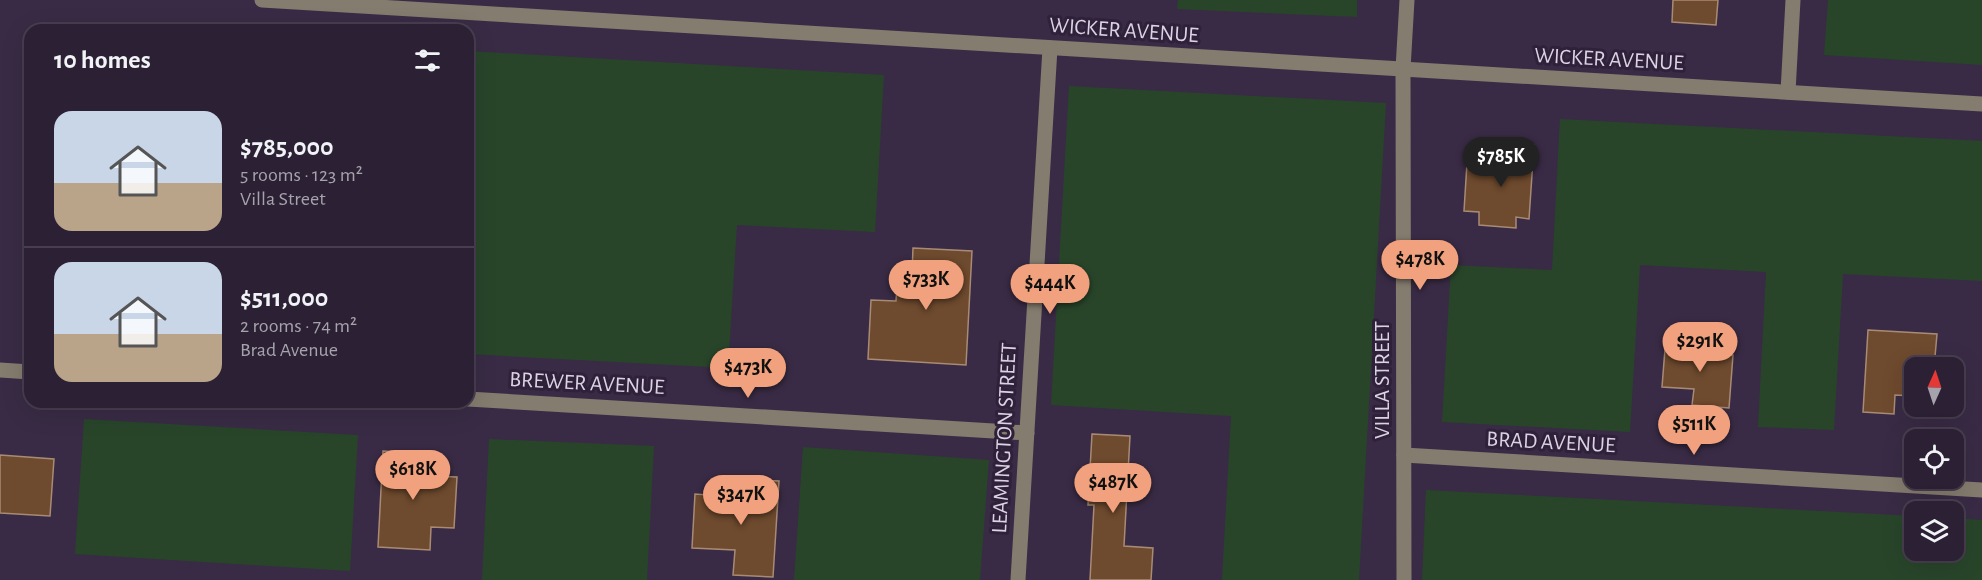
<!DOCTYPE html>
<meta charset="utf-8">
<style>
:root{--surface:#2b2034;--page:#33283c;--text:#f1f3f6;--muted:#a6a3ac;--line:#473e4f;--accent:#f1a17d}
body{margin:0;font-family:"Alegreya Sans",sans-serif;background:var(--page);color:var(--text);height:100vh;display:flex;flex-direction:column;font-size:22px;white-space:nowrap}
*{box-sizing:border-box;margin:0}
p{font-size:20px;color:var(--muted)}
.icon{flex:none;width:33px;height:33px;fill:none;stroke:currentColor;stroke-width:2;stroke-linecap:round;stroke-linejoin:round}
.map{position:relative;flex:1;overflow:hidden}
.details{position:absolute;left:24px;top:24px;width:450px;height:384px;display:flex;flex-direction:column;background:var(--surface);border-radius:18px;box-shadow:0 6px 24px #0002,0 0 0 2px var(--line)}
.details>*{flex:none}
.needle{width:39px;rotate:3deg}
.buttons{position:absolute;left:1904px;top:357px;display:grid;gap:12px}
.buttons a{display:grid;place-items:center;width:60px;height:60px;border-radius:12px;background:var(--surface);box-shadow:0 6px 24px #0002,0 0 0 2px var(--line);font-size:30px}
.price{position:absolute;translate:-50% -51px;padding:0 14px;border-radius:21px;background:var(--accent);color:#111;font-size:20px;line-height:39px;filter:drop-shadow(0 2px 3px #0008)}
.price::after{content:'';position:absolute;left:50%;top:36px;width:18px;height:14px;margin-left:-9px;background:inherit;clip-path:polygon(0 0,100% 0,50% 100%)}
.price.on{background:#222;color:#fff}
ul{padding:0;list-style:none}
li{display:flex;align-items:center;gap:18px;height:150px;padding:0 30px}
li+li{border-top:2px solid var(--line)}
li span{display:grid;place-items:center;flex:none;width:168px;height:120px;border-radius:18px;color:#555}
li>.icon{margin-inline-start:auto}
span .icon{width:72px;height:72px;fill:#fffc;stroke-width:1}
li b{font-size:26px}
h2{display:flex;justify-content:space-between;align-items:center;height:72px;padding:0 30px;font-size:26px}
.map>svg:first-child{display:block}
.green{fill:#28452a}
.building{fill:#6e4a2e;stroke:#a98b75;stroke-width:1.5}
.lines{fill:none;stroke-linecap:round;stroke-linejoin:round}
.minor{stroke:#847c6e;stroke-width:15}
.labels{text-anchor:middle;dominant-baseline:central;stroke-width:6;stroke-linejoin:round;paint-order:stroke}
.street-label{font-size:22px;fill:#dbd3e4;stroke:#2f213a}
</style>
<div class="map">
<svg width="1982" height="580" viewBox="0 0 1982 580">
<rect width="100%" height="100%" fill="#392b45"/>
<g class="green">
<path d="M1178,0H1357V17L1177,9Z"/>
<path d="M1828,0H1982V65L1824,55Z"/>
<path d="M468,51L884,75L875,232L737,225L728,368L468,354Z"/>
<path d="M1069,86L1386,103L1359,580H1222L1231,416L1051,405Z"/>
<path d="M1560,119L1982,141V281L1843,274L1834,430L1758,427L1766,272L1640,265L1630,432L1442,422L1451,265L1552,270Z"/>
<path d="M84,419L358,435L350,571L75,554Z"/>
<path d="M489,439L654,446L647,580H482Z"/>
<path d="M803,447L989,460L980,580H794Z"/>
<path d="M1426,490L1914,516V550H1953V518L1982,520V580H1422Z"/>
</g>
<g class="building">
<path d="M1673,0H1718L1716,25L1672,22Z"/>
<path d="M1506,143L1534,145L1529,219L1516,217V228L1479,225V212L1464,211L1467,163L1505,166Z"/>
<path d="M913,248L972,251L966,365L868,359L871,300L896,301L898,272L912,273Z"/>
<path d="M1868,330L1937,334L1934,368H1914V396L1895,395L1894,414L1863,412Z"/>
<path d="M1686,339L1710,341L1709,353L1733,355L1729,408L1692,405L1694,389L1662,387L1665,349L1685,351Z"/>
<path d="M1092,434L1130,436L1124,546L1153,548L1151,580H1090L1094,505H1088Z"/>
<path d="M383,451L431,454L430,476L457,477L454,528L431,527L430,550L378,547Z"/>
<path d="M0,455L54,459L50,516L0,513Z"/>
<path d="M737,479L779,481L773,577L733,575L735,550L692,548L695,494L736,497Z"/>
</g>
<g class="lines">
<g class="minor">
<path d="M262,0L1982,104"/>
<path d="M1788,92L1793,0"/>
<path d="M0,370L30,372"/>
<path d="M468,399L1027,433"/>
<path d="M1404,455L1982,490"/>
<path d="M1018,580L1050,48"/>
<path d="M1404,580L1403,69L1407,0"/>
</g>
</g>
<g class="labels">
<g class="street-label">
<text transform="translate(1124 30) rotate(4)">WICKER AVENUE</text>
<text transform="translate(1609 59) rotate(3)">WICKER AVENUE</text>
<text transform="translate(1382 380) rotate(-90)">VILLA STREET</text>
<text transform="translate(587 383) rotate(3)">BREWER AVENUE</text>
<text transform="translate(1004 438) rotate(-87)">LEAMINGTON STREET</text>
<text transform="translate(1551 442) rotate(3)">BRAD AVENUE</text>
</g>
</g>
</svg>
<div class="buttons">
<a><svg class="needle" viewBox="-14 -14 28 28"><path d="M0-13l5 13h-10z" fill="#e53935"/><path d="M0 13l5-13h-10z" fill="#a6a3ac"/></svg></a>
<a><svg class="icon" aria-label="locate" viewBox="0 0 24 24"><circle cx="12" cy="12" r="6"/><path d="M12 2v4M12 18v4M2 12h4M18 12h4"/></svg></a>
<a><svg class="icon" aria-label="layers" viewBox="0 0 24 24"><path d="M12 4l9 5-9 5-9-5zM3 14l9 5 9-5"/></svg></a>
</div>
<b class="price on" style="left:1501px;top:188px">$785K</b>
<b class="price" style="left:1420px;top:291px">$478K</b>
<b class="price" style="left:926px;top:311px">$733K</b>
<b class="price" style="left:1050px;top:315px">$444K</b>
<b class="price" style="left:1700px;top:373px">$291K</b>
<b class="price" style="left:748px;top:399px">$473K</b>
<b class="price" style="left:1694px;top:456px">$511K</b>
<b class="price" style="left:413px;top:501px">$618K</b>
<b class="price" style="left:1113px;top:514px">$487K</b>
<b class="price" style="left:741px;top:526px">$347K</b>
<section class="details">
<h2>10 homes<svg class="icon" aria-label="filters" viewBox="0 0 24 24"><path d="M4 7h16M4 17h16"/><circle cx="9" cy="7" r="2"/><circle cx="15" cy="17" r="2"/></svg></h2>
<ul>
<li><span style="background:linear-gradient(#c9d6e8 60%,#b9a48a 0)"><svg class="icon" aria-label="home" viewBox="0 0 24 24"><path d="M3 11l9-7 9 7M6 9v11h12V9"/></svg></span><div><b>$785,000</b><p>5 rooms · 123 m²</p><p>Villa Street</p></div></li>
<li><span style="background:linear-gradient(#c9d6e8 60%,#b9a48a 0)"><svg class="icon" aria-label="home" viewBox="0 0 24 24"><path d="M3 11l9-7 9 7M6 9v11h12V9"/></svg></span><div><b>$511,000</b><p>2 rooms · 74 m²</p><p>Brad Avenue</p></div></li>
</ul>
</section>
</div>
